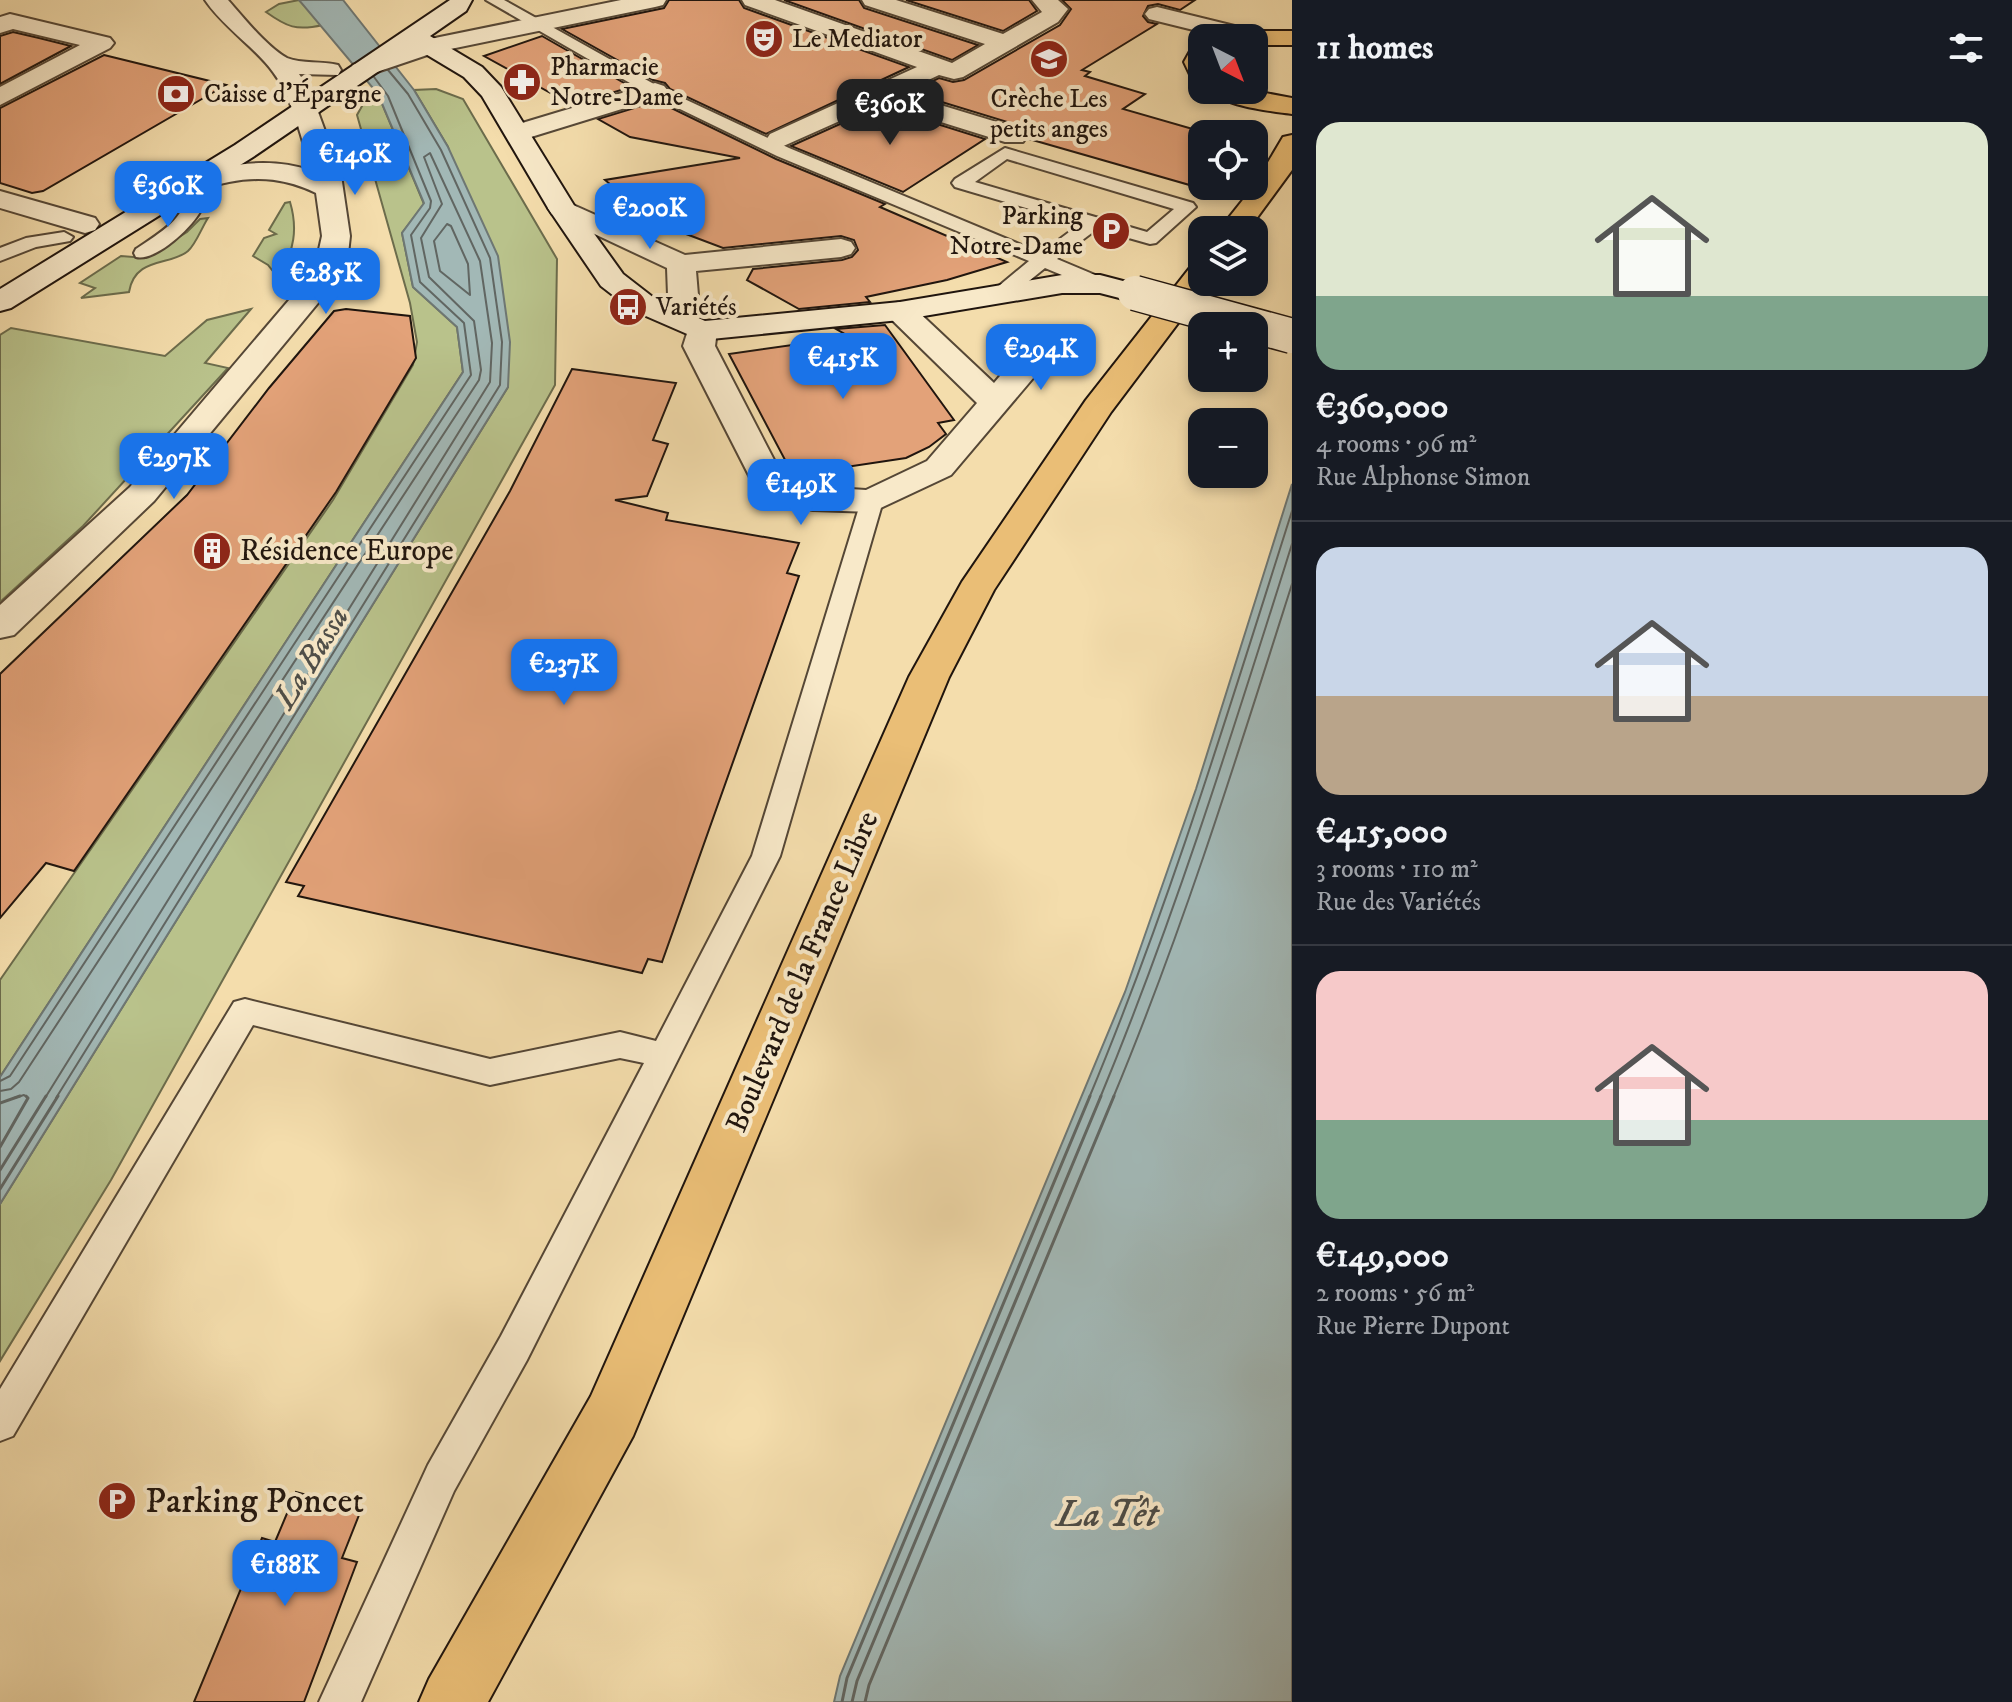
<!DOCTYPE html>
<meta charset="utf-8">
<style>
:root{--surface:#171b24;--page:#242831;--text:#f1f3f6;--muted:#9ea1a6;--line:#363941;--accent:#1a73e8}
body{margin:0;font-family:"IM FELL DW Pica",serif;background:var(--page);color:var(--text);height:100vh;display:flex;flex-direction:column;font-size:30px;white-space:nowrap}
*{box-sizing:border-box;margin:0}
p{font-size:26px;color:var(--muted)}
.icon{flex:none;width:44px;height:44px;fill:none;stroke:currentColor;stroke-width:2;stroke-linecap:round;stroke-linejoin:round}
.map{position:relative;flex:1;overflow:hidden}
.details{display:flex;flex-direction:column;background:var(--surface);width:720px}
.details>*{flex:none}
.needle{width:52px;rotate:138deg}
.fabs{position:absolute;left:1188px;top:24px;display:grid;gap:16px}
.fabs a{display:grid;place-items:center;width:80px;height:80px;border-radius:16px;background:var(--surface);box-shadow:0 4px 12px #0003;font-size:40px}
.price{position:absolute;translate:-50% -68px;padding:0 18px;border-radius:16px;background:var(--accent);color:#fff;font-size:26px;line-height:52px;filter:drop-shadow(0 2px 4px #0008)}
.price::after{content:'';position:absolute;left:50%;top:48px;width:24px;height:18px;margin-left:-12px;background:inherit;clip-path:polygon(0 0,100% 0,50% 100%)}
.price.current{background:#222;color:#fff}
ul{padding:0;list-style:none}
li{display:grid;align-content:center;gap:16px;height:424px;padding:0 24px}
li+li{border-top:2px solid var(--line)}
li span{display:grid;place-items:center;height:248px;border-radius:24px;color:#555}
li>.icon{margin-inline-start:auto}
span .icon{width:144px;height:144px;fill:#fffc;stroke-width:1}
li b{font-size:34px}
h2{display:flex;justify-content:space-between;align-items:center;height:96px;padding:0 24px;font-size:34px}
main{display:flex;flex:1;min-height:0}
.map>svg:first-child{display:block}
.green{fill:#b9c28b;stroke:#6c6c4c;stroke-width:2}
.water{fill:#a2b8b6;stroke:#6e7773;stroke-width:2}
.lines{fill:none;stroke-linecap:round;stroke-linejoin:round}
.shore-far1{stroke:#616662;stroke-width:2}
.shore{stroke:#616662;stroke-width:3}
.building{fill:#e3a279;stroke:#20150e;stroke-width:2}
.service-casing{stroke:#554736;stroke-width:4}
.minor-casing{stroke:#554736;stroke-width:4}
.tertiary-casing{stroke:#554736;stroke-width:4}
.secondary-casing{stroke:#20150e;stroke-width:4}
.primary-casing{stroke:#20150e;stroke-width:4}
.service{fill:#f8e9c9;fill-rule:evenodd}
.minor{fill:#f8e9c9;fill-rule:evenodd}
.tertiary{fill:#f8e9c9;fill-rule:evenodd}
.secondary{fill:#f8e9c9;fill-rule:evenodd}
.primary{fill:#eabe76;fill-rule:evenodd}
.secondary-bridge-casing{stroke:#20150e;stroke-width:37;stroke-linecap:butt}
.secondary-bridge{stroke:#f8e9c9;stroke-width:34}
.labels{text-anchor:middle;dominant-baseline:central;stroke-width:8;stroke-linejoin:round;paint-order:stroke}
.far-poi-label{font-size:26px;fill:#20150e;stroke:#f8e9c9;text-anchor:start}
.poi-label{font-size:30px;fill:#20150e;stroke:#f8e9c9;text-anchor:start}
.street-label{font-size:30px;fill:#20150e;stroke:#f8e9c9}
.water-label{font-size:32px;font-style:italic;fill:#4e4e49;stroke:#f8e9c9}
.near-poi-label{font-size:36px;fill:#20150e;stroke:#f8e9c9;text-anchor:start}
.near-water-label{font-size:38px;font-style:italic;fill:#4e4e49;stroke:#f8e9c9}
</style>
<main>
<div class="map">
<svg width="1292" height="1702" viewBox="0 0 1292 1702">
<rect width="100%" height="100%" fill="#f4ddac"/>
<filter id="stains"><feTurbulence type="fractalNoise" baseFrequency=".0025" numOctaves="4"/><feColorMatrix values="0 0 0 0 .2 0 0 0 0 .09 0 0 0 0 .02 0 0 0 .5 -.17"/></filter>
<radialGradient id="worn" r=".72"><stop offset=".6" stop-color="#630" stop-opacity="0"/><stop offset="1" stop-color="#630" stop-opacity=".3"/></radialGradient>
<g class="green">
<path d="M299,0L323,25C296,31 287,27 266,12L279,4Z"/>
<path d="M436,89L463,99L557,259L555,385L111,1180L0,1361V1204L508,387L448,147L414,90Z"/>
<path d="M378,94L424,204L402,233L413,287L457,327L463,372L0,1077V980L333,500L413,365L417,342L410,303L357,115L366,99Z"/>
<path d="M290,202C298,229 294,250 280,275H276L268,265L253,256L264,238L276,234L269,230L285,203Z"/>
<path d="M208,218C202,227 196,244 188,251C171,266 135,256 129,292L81,298L95,288L80,283L121,256L146,258L187,232L200,219Z"/>
<path d="M251,309L205,363L228,368L83,526L0,602V335L11,328L165,356L207,320Z"/>
</g>
<g class="water">
<path d="M299,0H343L414,90L448,147L498,256L510,342L508,387L0,1204V1077L463,372L457,327L413,287L402,233L424,203L378,94Z"/>
<path d="M1292,484V1702H834L840,1676L1125,992L1196,789Z"/>
</g>
<g class="lines">
<g class="shore-far1">
<path d="M447,224L451,226L468,264L470,295L440,271L434,241Z"/>
<path d="M0,1081L10,1076L471,375L464,323L420,282L411,235L430,208L431,201L388,96L374,77"/>
<path d="M0,1091L11,1089L19,1082L479,380L481,370L474,321L429,277L421,238L442,204L424,157L430,153L480,261L492,343L490,382L45,1098"/>
<path d="M14,1098L24,1095L28,1098"/>
<path d="M56,1098L500,385L502,342L490,258L441,150L408,94L388,70"/>
<path d="M1089,1098C1169,907 1229,709 1292,511"/>
<path d="M1100,1098C1175,917 1233,731 1292,544"/>
<path d="M1113,1098C1183,930 1237,757 1292,584"/>
</g>
<g class="shore">
<path d="M0,1103L20,1096"/>
<path d="M0,1147L28,1098L26,1096"/>
<path d="M0,1170L46,1096"/>
<path d="M0,1189L58,1096"/>
<path d="M842,1702L847,1678L1090,1096"/>
<path d="M852,1702L857,1681L1101,1096"/>
<path d="M865,1702L869,1685L1114,1096"/>
</g>
</g>
<g class="building">
<path d="M669,0H739L744,8L909,67L766,134L670,89L665,83L653,80L562,29L664,8Z"/>
<path d="M784,0H859L864,8L978,45L952,60Z"/>
<path d="M906,0H1029L1037,11L1003,31Z"/>
<path d="M1062,0H1195L1180,10L1158,4L1148,6L1143,16L1148,22L1157,24L1082,70L1090,72L1085,76L1145,94L1123,109L1210,134H1202V186H1228L1221,194L1029,139L1030,134L1024,127L909,92L939,78L953,82L964,80L1060,25L1071,9Z"/>
<path d="M13,32L39,38L71,46L0,84V36Z"/>
<path d="M542,36L631,87L572,105L484,56Z"/>
<path d="M104,55L226,85L43,191L32,193L0,183V108Z"/>
<path d="M657,101L776,159L885,204L880,207L1007,262L947,280L866,297L870,302L799,309L747,280L753,269L842,260L852,257L858,250L854,240L841,236L723,248L657,223L605,180L740,158L630,137L598,119Z"/>
<path d="M880,106L985,139L903,192L791,146Z"/>
<path d="M346,309L410,316L416,358L336,492L74,871L46,863L0,918V674L187,495L269,388L334,311Z"/>
<path d="M885,325L954,420L938,423L946,434L929,447L906,458L793,475L729,354L850,337L836,329Z"/>
<path d="M572,369L676,383L653,440L668,444L647,496L615,500L668,513L666,520L799,543L787,573L799,576L662,962L648,959L642,973L298,896L304,886L286,882L510,491Z"/>
<path d="M296,1492L361,1510L342,1558L357,1562L304,1702H194L262,1538L275,1542Z"/>
</g>
<g class="lines">
<defs>
<g id="service">
<path d="M486,0H504L661,88L789,148L1041,253L1080,224L955,187L952,183L955,179L1005,148L1193,203L1196,207L1156,243L1150,244L1097,229L1057,259L1107,280L1110,284L1107,288H1093L1045,268L1008,298H994L991,294L994,290L1029,261L777,156L649,94ZM1007,159L1174,209L1147,232L975,182Z"/>
<path d="M195,177L204,182C205,191 206,199 202,208C195,225 156,262 136,257L134,253L136,249C162,231 191,217 186,182Z"/>
<path d="M64,232L73,237L70,241L36,247L0,261V248L26,238Z"/>
<path d="M872,494L883,501L780,856L527,1360L454,1491L361,1702H319L428,1465L501,1336L644,1063L620,1058L490,1085L253,1025L13,1436L0,1441V1389L234,1002L245,999L490,1059L620,1032L656,1041L752,856L861,501Z"/>
</g>
<g id="minor">
<path d="M205,0H228C243,17 268,48 287,58C301,64 323,61 338,65L341,70L338,75L299,74L310,90L341,175L350,236L348,254L318,303L154,501L14,635L0,638V605L130,487L295,293L318,254L322,236L316,193C287,179 261,176 229,182C214,185 200,191 185,188L181,182L185,176C229,165 268,156 312,171C301,139 294,100 273,72C256,48 224,28 205,0Z"/>
<path d="M742,0H775L952,63L985,44L865,5L862,0H896L1003,34L1042,12L1032,0H1058L1068,9L1058,22L963,77L954,79L939,75L901,93L1023,130L1027,136L1023,142H1005L880,103L779,148L770,146L766,140L770,134L917,67L745,5Z"/>
<path d="M10,14L110,38L114,43L110,48L0,105V87L80,45L13,29L0,33V17Z"/>
<path d="M655,83L664,86L668,91L664,96L518,141L509,139L505,133L509,127Z"/>
<path d="M0,191L95,218L99,224L95,230L85,233L0,208Z"/>
<path d="M562,200L685,255L841,239L851,242L855,248L851,254L841,257L696,271L698,295L694,301L683,304L672,301L668,295L667,268L552,214L548,208L552,202Z"/>
<path d="M900,302L911,305L994,383C1011,364 1028,331 1056,338L1061,345L951,475L872,512L813,510L762,501L683,346L690,324L701,322L712,324L717,331L715,346L787,485L866,490L927,461L977,403L889,317L885,311L889,305Z"/>
</g>
<g id="tertiary">
<path d="M621,0H666L663,5L655,7L436,52L362,77L353,75L350,70L353,65L430,39Z"/>
<path d="M1157,7L1255,31L1259,36L1254,41V38H1226L1149,19L1145,14L1149,9Z"/>
</g>
<path id="secondary" d="M450,0H472L466,11L430,36L482,67L501,87L575,207L623,274L654,298L705,321L900,302L1062,275H1100L1146,287L1150,293L1146,299L1135,302L1100,293H1062L900,320L701,340L632,310L601,286L548,208L482,96L464,77L414,47L253,157L11,308L0,311V289L235,145Z"/>
<g id="primary">
<path d="M1233,31H1292V45H1254V38H1221L1225,33Z"/>
<path d="M1202,42V83L1193,81L1184,62L1194,44Z"/>
<path d="M1212,90H1249L1292,98V114C1272,111 1224,107 1212,90Z"/>
<path d="M1292,135V170L1248,230H1219L1254,186L1283,137Z"/>
<path d="M1202,262V282H1209L1111,412L994,590L949,677L633,1436L488,1702H419L429,1679L591,1396L909,677L962,582L1086,400L1192,265Z"/>
</g>
</defs>
<use href="#service" class="service-casing"/>
<use href="#minor" class="minor-casing"/>
<use href="#tertiary" class="tertiary-casing"/>
<use href="#secondary" class="secondary-casing"/>
<use href="#primary" class="primary-casing"/>
<use href="#service" class="service"/>
<use href="#minor" class="minor"/>
<use href="#tertiary" class="tertiary"/>
<use href="#secondary" class="secondary"/>
<use href="#primary" class="primary"/>
<defs>
<path id="secondary-bridge" d="M1135,293L1292,336"/>
</defs>
<use href="#secondary-bridge" class="secondary-bridge-casing"/>
<use href="#secondary-bridge" class="secondary-bridge"/>
</g>
<defs>
<symbol id="theatre-disc" viewBox="-11 -11 22 22"><circle r="9.5" fill="#8f2418" stroke="#f8e9c9"/><path d="M-5-5.5Q0-4 5-5.5V0Q5 5 0 6Q-5 5-5 0ZM-3.3-2.5H-1v1.5H-3.3ZM1-2.5H3.3v1.5H1ZM-2.8 1Q0 5.5 2.8 1Z" fill="#fff"/></symbol>
<symbol id="school-disc" viewBox="-11 -11 22 22"><circle r="9.5" fill="#8f2418" stroke="#f8e9c9"/><path d="M0-5L7-2L0 1L-7-2ZM-4 1L0 2.5L4 1V4Q0 6-4 4Z" fill="#fff"/></symbol>
<symbol id="pharmacy-disc" viewBox="-11 -11 22 22"><circle r="9.5" fill="#8f2418" stroke="#f8e9c9"/><path d="M-2-6h4v4h4v4h-4v4h-4v-4h-4v-4h4Z" fill="#fff"/></symbol>
<symbol id="bank-disc" viewBox="-11 -11 22 22"><circle r="9.5" fill="#8f2418" stroke="#f8e9c9"/><path d="M-6-4H6V4H-6ZM0-2.3a2.3 2.3 0 1 0 0 4.6a2.3 2.3 0 1 0 0-4.6Z" fill="#fff"/></symbol>
<symbol id="parking-disc" viewBox="-11 -11 22 22"><circle r="9.5" fill="#8f2418" stroke="#f8e9c9"/><path d="M-3.5-5.5H1a3.5 3.5 0 0 1 0 7H-1V5.5H-3.5ZM-1-3.4V-.6H.8a1.4 1.4 0 0 0 0-2.8Z" fill="#fff"/></symbol>
<symbol id="bus-disc" viewBox="-11 -11 22 22"><circle r="9.5" fill="#8f2418" stroke="#f8e9c9"/><path d="M-5-6H5V4H4V6H2V4H-2V6H-4V4H-5ZM-3.5-4V0h7V-4ZM-3.5 1.2v1.5H-2V1.2ZM2 1.2v1.5H3.5V1.2Z" fill="#fff"/></symbol>
<symbol id="building-disc" viewBox="-11 -11 22 22"><circle r="9.5" fill="#8f2418" stroke="#f8e9c9"/><path d="M-4-6H4V6H1V3H-1V6H-4ZM-2.5-4.3h1.7v1.8h-1.7ZM.8-4.3h1.7v1.8H.8ZM-2.5-1h1.7V.8h-1.7ZM.8-1h1.7V.8H.8Z" fill="#fff"/></symbol>
</defs>
<g fill-rule="evenodd">
<use href="#theatre-disc" x="742" y="17" width="44" height="44"/>
<use href="#school-disc" x="1027" y="37" width="44" height="44"/>
<use href="#pharmacy-disc" x="500" y="60" width="44" height="44"/>
<use href="#bank-disc" x="154" y="72" width="44" height="44"/>
<use href="#parking-disc" x="1089" y="209" width="44" height="44"/>
<use href="#bus-disc" x="606" y="285" width="44" height="44"/>
<use href="#building-disc" x="190" y="529" width="44" height="44"/>
<use href="#parking-disc" x="95" y="1479" width="44" height="44"/>
</g>
<g class="labels">
<g class="far-poi-label">
<text x="792" y="39">Le Mediator</text>
<text x="550" y="67">Pharmacie<tspan x="550" dy="30">Notre-Dame</tspan></text>
<text x="204" y="94">Caisse d'Épargne</text>
<text x="1049" y="99" text-anchor="middle">Crèche Les<tspan x="1049" dy="30">petits anges</tspan></text>
<text x="1083" y="216" text-anchor="end">Parking<tspan x="1083" dy="30">Notre-Dame</tspan></text>
<text x="656" y="307">Variétés</text>
</g>
<g class="poi-label">
<text x="240" y="551">Résidence Europe</text>
</g>
<g class="street-label">
<text transform="translate(803 972) rotate(-67)">Boulevard de la France Libre</text>
</g>
<g class="water-label">
<text transform="translate(312 658) rotate(-58)">La Bassa</text>
</g>
<g class="near-poi-label">
<text x="145" y="1501">Parking Poncet</text>
</g>
<g class="near-water-label">
<text x="1107" y="1515">La Têt</text>
</g>
</g>
<rect width="100%" height="100%" filter="url(#stains)"/>
<rect width="100%" height="100%" fill="url(#worn)"/>
</svg>
<div class="fabs">
<a><svg class="needle" viewBox="-14 -14 28 28"><path d="M0-13l5 13h-10z" fill="#e53935"/><path d="M0 13l5-13h-10z" fill="#9ea1a6"/></svg></a>
<a><svg class="icon" aria-label="locate" viewBox="0 0 24 24"><circle cx="12" cy="12" r="6"/><path d="M12 2v4M12 18v4M2 12h4M18 12h4"/></svg></a>
<a><svg class="icon" aria-label="layers" viewBox="0 0 24 24"><path d="M12 4l9 5-9 5-9-5zM3 14l9 5 9-5"/></svg></a>
<a>+</a>
<a>−</a>
</div>
<b class="price current" style="left:890px;top:147px">€360K</b>
<b class="price" style="left:355px;top:197px">€140K</b>
<b class="price" style="left:168px;top:229px">€360K</b>
<b class="price" style="left:650px;top:251px">€200K</b>
<b class="price" style="left:326px;top:316px">€285K</b>
<b class="price" style="left:1041px;top:392px">€294K</b>
<b class="price" style="left:843px;top:401px">€415K</b>
<b class="price" style="left:174px;top:501px">€297K</b>
<b class="price" style="left:801px;top:527px">€149K</b>
<b class="price" style="left:564px;top:707px">€237K</b>
<b class="price" style="left:285px;top:1608px">€188K</b>
</div>
<section class="details">
<h2>11 homes<svg class="icon" aria-label="filters" viewBox="0 0 24 24"><path d="M4 7h16M4 17h16"/><circle cx="9" cy="7" r="2"/><circle cx="15" cy="17" r="2"/></svg></h2>
<ul>
<li><span style="background:linear-gradient(#dfe7d0 70%,#7fa58c 0)"><svg class="icon" aria-label="home" viewBox="0 0 24 24"><path d="M3 11l9-7 9 7M6 9v11h12V9"/></svg></span><div><b>€360,000</b><p>4 rooms · 96 m²</p><p>Rue Alphonse Simon</p></div></li>
<li><span style="background:linear-gradient(#c9d6e8 60%,#b9a48a 0)"><svg class="icon" aria-label="home" viewBox="0 0 24 24"><path d="M3 11l9-7 9 7M6 9v11h12V9"/></svg></span><div><b>€415,000</b><p>3 rooms · 110 m²</p><p>Rue des Variétés</p></div></li>
<li><span style="background:linear-gradient(#f6c9c9 60%,#7fa58c 0)"><svg class="icon" aria-label="home" viewBox="0 0 24 24"><path d="M3 11l9-7 9 7M6 9v11h12V9"/></svg></span><div><b>€149,000</b><p>2 rooms · 56 m²</p><p>Rue Pierre Dupont</p></div></li>
</ul>
</section>
</main>
